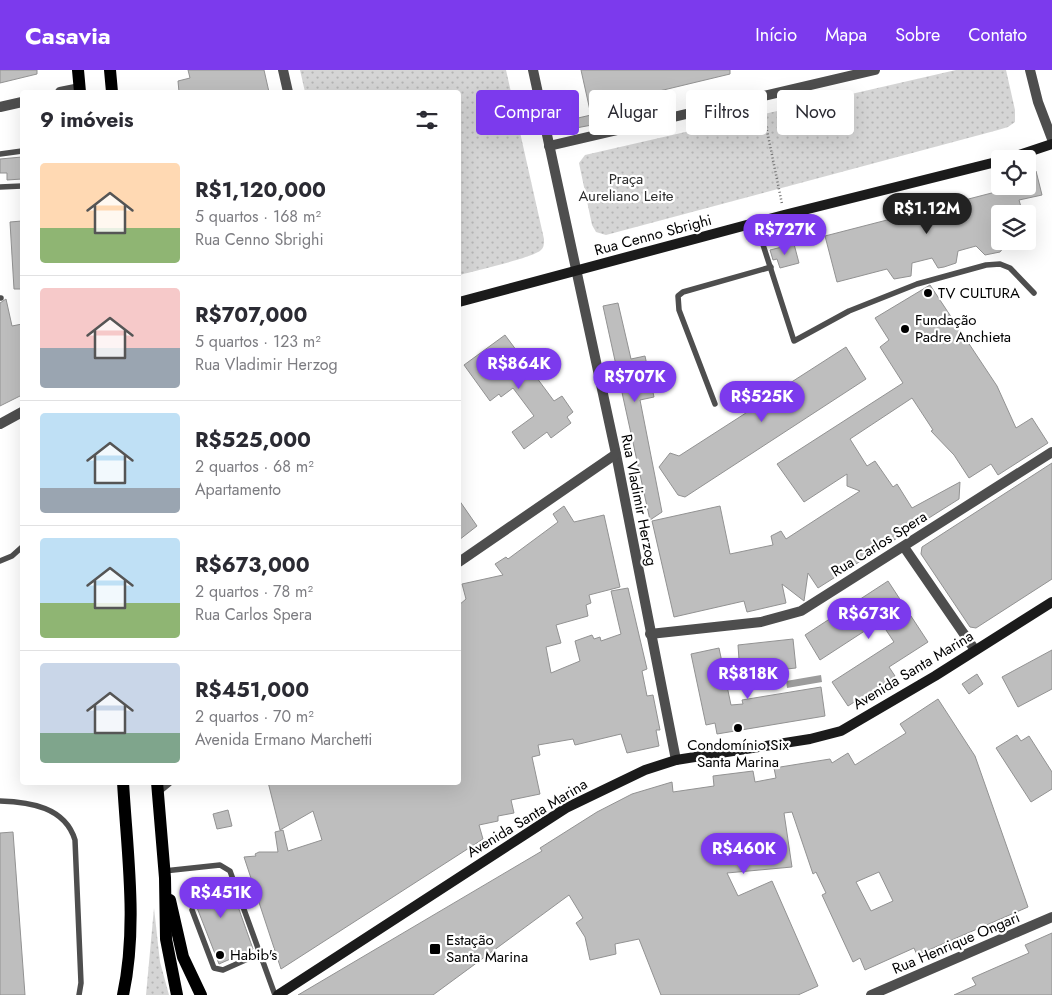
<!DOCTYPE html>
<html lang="pt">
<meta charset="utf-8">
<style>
:root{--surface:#fff;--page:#f2f2f3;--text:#2b2b33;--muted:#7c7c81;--line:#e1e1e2;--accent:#7c3aed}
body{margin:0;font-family:Jost,sans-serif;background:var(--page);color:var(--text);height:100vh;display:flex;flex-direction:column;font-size:19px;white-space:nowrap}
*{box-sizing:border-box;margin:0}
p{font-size:16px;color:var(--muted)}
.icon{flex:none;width:28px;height:28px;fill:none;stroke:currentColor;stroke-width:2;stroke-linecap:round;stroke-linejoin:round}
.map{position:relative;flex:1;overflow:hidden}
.drawer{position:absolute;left:20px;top:20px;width:441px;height:695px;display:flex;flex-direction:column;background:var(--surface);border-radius:5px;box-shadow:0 5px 20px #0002}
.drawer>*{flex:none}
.hud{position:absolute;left:476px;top:20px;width:475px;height:45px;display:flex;gap:10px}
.fabs{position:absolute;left:991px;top:80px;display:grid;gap:10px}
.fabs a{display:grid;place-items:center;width:45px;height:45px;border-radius:5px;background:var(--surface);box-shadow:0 5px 20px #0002;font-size:25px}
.price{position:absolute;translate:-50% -42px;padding:0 11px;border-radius:18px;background:var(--accent);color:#fff;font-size:16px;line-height:32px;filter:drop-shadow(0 1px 2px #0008)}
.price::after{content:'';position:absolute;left:50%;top:30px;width:15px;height:11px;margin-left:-8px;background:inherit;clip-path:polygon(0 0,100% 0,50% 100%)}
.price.on{background:#222;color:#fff}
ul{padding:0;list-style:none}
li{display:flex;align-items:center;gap:15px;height:125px;padding:0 20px}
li+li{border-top:1px solid var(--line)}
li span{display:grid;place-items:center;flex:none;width:140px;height:100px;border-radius:5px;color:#555}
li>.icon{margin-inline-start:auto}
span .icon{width:60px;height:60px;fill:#fffc;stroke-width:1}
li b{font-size:21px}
h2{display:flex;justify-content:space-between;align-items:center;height:60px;padding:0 20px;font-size:21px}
.chip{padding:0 18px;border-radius:5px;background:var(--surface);box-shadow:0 5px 20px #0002;font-size:18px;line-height:45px}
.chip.on{background:var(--accent);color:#fff}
header{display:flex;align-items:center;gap:30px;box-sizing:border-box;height:70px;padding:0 25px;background:var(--accent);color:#fff}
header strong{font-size:24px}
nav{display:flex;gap:28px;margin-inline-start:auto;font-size:18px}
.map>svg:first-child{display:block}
.park{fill:url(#park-dots)}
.water{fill:#9c9c9c}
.building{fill:#bebebe;stroke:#929292;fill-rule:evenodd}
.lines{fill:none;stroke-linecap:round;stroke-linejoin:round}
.path{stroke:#707070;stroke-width:2.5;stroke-dasharray:1 2.5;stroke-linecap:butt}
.lane{stroke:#4e4e4e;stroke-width:5.5}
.street{stroke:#4e4e4e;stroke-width:10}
.secondary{stroke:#1b1b1b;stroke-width:10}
.primary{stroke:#000;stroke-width:12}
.poi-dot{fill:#000;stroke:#fff;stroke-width:2}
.labels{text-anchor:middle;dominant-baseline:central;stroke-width:4.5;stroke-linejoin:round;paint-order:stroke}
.park-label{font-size:15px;fill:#2c2c2c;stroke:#fff}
.street-label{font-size:15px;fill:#000;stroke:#fff}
.poi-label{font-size:15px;fill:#000;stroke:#fff;text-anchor:start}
</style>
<header>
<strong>Casavia</strong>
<nav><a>Início</a><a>Mapa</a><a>Sobre</a><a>Contato</a></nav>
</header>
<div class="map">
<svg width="1052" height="925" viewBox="0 0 1052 925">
<defs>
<pattern id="park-dots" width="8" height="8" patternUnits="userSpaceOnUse" patternTransform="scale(1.25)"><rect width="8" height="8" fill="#d5d5d5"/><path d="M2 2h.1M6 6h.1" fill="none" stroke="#b5b5b5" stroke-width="1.8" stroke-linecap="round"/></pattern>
</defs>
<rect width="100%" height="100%" fill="#fff"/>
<g class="park">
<path d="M300,0H506L544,169C544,173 544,178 541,180C533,188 473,201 459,205V22H305Z"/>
<path d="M956,0H1006L1015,40V52L1008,57L998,60L606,165L596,162L592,155L579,93L585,85Z"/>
<path d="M154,838L160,892L169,925H146Z"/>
</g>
<path class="water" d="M821,605L822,612L787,618L786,611Z"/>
<g class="building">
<path d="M0,0H37V4L0,13Z"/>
<path d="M188,0H264L269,22H179L178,11L190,8Z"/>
<path d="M581,0H730V4L626,29L629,43L613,47V51L576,58L552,54L591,45Z"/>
<path d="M22,87V109L7,110V103H0V89Z"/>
<path d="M1028,100L1036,101L1042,125L1019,130L1023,144H1000V171L1004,177L1000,182L985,185L976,176L958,181L956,193L944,197L938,198L932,188L912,193L911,206L894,209L887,199L837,212L825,166L1015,117H1028Z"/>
<path d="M22,151V219H14L10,152Z"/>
<path d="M794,174L799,193L780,198L777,189L773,190L770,180Z"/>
<path d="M930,215L997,316L1016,358L1032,348L1048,373L998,405L991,394L969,408L954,385L931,361L933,360L912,328L850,369L867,396L875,391L893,417L897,414L912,438L960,412L959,429L818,518L808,503L804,531L782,514L786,533L747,542L744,531L674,547L652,451L720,436L730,484L773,475L771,466L781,461L786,469L860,421L847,416V404L804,432L777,394L903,313L880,277L889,270L875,248Z"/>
<path d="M6,229L12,256L22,254V325L0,336V233Z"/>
<path d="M618,233L631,289L645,286L654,327L640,330L662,442L650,450L603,236Z"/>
<path d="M505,265L554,331L562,326L573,342L567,347L571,353L551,368L547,362L524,379L512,362L534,346L513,318L501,327L499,324L490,331L464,295Z"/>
<path d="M846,277L866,309L685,427L678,425L659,397L670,383L679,386L749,341L752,330L762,331Z"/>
<path d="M1052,393V509L976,558L970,557L921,484L922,477Z"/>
<path d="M459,430L477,456L459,470Z"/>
<path d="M564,436L574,452L604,445L620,517L589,525L591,533L586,535L588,546L556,555L561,573L546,577L551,603L580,591L575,571L592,565L594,569L600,567L601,571L621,564L611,521L628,518L647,599L642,601L647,626L653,625L660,660H656L659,676L627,683L621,664L575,675L573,669L538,675L540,685L532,687L540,724L511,730L514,743L498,746V751L479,755L483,769L281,899L244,787L256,786L255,784L259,782H278L275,762L283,760L288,781L322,770L313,741L280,760L268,712H459V535L466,529L462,514L503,505L495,494L506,487L508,489L558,452L553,444Z"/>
<path d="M888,511L928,572L889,597L895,606L848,636L832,612L894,572L880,551L820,590L805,565Z"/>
<path d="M793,569L796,598L740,604L738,575Z"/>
<path d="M719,578L731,635L743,634L742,630L821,617L825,646L717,664L715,653L706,655L691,584Z"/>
<path d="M1052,580V619L1018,637L1002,607Z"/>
<path d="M977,604L983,614L969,624L962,614Z"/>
<path d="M938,629L975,686L1028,837L917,885L914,878L865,900L860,888L853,892L822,825L826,823L816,802L813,804L792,742L784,743L792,797L727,803L738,826L772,811L818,916L798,925H661L639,869L615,874L616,884L590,890L585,867L576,853L583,848L569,825L433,925H298L542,781L540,778L597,742L632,724L672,712L673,722L714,716L713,706L753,701L755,712L776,708L774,698L830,689L832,693L848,683L855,695L906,663L900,654ZM879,802L893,831L871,841L856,812Z"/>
<path d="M1017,665L1021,671L1029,666L1052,702V719L1031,732L996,678Z"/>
<path d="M228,740L232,756L217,759L213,744Z"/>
<path d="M13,762L25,925H0V763Z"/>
<path d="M229,811L253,879L219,894L187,812Z"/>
<path d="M1052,863V925H954L976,915L972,908L1029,883L1025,875Z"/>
</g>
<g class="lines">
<path class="path" d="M762,36L782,134"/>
<g class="lane">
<path d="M0,84L22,81"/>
<path d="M0,117L22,116"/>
<path d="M756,153L794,271L849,241L917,214L986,195L1000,194L1010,198L1034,223"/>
<path d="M0,228H1"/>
<path d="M715,334L679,240L678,226L683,222L771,197"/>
<path d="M0,491L12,486L22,477"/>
<path d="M0,731C30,732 65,737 75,770L81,913L79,925"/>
<path d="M164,801L220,795L230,801L275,925"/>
<path d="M192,840L214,898L223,900L261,883"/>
</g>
<g class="street">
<path d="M283,0L288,22"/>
<path d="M533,0L616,384L676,690"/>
<path d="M1030,0L1038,32L1052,69"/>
<path d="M60,22L80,18"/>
<path d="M0,37L22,32"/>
<path d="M549,76L875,0"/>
<path d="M0,354L22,342"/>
<path d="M904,477L975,580"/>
<path d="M459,492L616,384"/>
<path d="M650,564L761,552L801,541L1052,382"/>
<path d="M157,721L168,712"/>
<path d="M871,925L1052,847"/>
</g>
<g class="secondary">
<path d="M1007,89L1052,74"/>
<path d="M459,232L784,145L1000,91"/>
<path d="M278,925L566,738L645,700L676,690L810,669L841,661L935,606L1052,532"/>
</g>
<g class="primary">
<path d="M78,0L80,22"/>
<path d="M110,0L112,22"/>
<path d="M157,712L165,808L166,869L177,925"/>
<path d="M170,830L183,887L201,925"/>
<path d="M123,925C138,856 127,782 123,712"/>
</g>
</g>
<g class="poi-dot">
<circle cx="928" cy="223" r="5"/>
<circle cx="905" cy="259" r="5"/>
<circle cx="738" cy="658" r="5"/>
<rect x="429" y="873" width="12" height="12" rx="2.5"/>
<circle cx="220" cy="885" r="5"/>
</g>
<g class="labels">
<g class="park-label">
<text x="626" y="109">Praça<tspan x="626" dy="17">Aureliano Leite</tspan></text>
</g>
<g class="street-label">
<text transform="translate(653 165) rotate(-15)">Rua Cenno Sbrighi</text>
<text transform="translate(639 430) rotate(79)">Rua Vladimir Herzog</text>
<text transform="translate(879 474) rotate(-32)">Rua Carlos Spera</text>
<text transform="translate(913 600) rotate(-31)">Avenida Santa Marina</text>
<text transform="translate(527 748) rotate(-31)">Avenida Santa Marina</text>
<text transform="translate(956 873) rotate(-23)">Rua Henrique Ongari</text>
</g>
<g class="poi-label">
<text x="938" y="223">TV CULTURA</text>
<text x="915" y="250">Fundação<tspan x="915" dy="17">Padre Anchieta</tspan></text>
<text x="738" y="675" text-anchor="middle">Condomínio Six<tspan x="738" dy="17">Santa Marina</tspan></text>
<text x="446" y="870">Estação<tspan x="446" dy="17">Santa Marina</tspan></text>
<text x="230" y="885">Habib's</text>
</g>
</g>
</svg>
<div class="fabs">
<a><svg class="icon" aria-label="locate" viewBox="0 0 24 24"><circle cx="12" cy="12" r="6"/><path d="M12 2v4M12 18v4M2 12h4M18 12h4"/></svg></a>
<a><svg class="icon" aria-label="layers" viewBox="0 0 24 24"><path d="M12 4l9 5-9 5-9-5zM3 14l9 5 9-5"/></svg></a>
</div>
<b class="price on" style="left:927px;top:165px">R$1.12M</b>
<b class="price" style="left:785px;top:186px">R$727K</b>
<b class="price" style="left:519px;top:320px">R$864K</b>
<b class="price" style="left:635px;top:333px">R$707K</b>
<b class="price" style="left:762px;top:353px">R$525K</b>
<b class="price" style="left:869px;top:570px">R$673K</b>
<b class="price" style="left:748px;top:630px">R$818K</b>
<b class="price" style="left:744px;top:805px">R$460K</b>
<b class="price" style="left:221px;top:849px">R$451K</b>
<div class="hud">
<a class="chip on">Comprar</a>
<a class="chip">Alugar</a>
<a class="chip">Filtros</a>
<a class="chip">Novo</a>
</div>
<section class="drawer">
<h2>9 imóveis<svg class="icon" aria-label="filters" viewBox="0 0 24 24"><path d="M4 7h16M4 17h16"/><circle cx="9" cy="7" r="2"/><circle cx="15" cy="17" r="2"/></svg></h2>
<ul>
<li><span style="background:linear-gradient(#ffd9b3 65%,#8fb573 0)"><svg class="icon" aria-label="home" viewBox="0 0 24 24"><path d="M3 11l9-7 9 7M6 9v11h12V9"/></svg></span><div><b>R$1,120,000</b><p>5 quartos · 168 m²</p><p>Rua Cenno Sbrighi</p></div></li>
<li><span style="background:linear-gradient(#f6c9c9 60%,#9aa5b1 0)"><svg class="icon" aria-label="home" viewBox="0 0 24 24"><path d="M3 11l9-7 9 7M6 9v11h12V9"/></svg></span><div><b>R$707,000</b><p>5 quartos · 123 m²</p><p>Rua Vladimir Herzog</p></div></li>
<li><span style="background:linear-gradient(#bfe0f5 75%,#9aa5b1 0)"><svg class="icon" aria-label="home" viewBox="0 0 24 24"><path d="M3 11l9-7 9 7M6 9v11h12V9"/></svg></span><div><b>R$525,000</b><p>2 quartos · 68 m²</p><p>Apartamento</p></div></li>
<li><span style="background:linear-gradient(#bfe0f5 65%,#8fb573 0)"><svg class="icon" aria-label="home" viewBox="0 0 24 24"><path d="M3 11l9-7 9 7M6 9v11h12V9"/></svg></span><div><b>R$673,000</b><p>2 quartos · 78 m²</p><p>Rua Carlos Spera</p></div></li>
<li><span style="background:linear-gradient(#c9d6e8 70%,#7fa58c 0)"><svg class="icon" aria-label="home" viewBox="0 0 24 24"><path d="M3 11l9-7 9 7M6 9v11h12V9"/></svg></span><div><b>R$451,000</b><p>2 quartos · 70 m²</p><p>Avenida Ermano Marchetti</p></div></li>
</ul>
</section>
</div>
